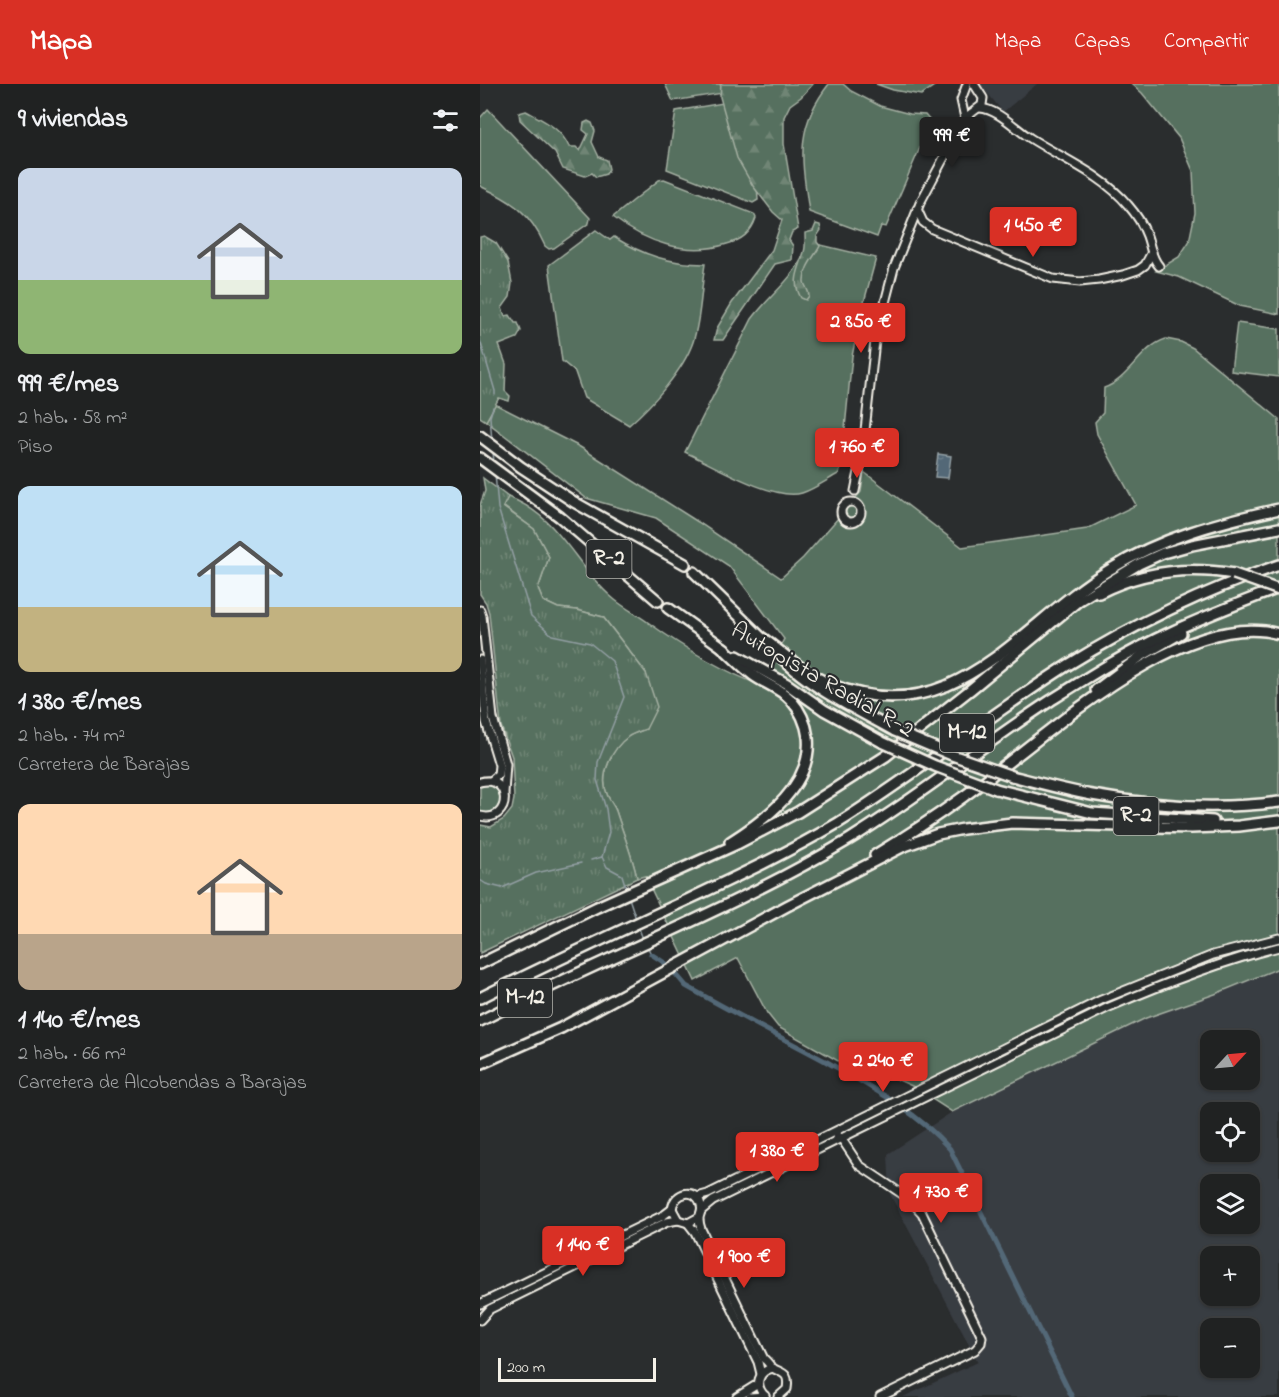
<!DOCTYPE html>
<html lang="es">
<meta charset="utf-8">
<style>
:root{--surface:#202222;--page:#282a2a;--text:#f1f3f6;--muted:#a2a4a5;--line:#3d3f40;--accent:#d93025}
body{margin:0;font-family:"Indie Flower",sans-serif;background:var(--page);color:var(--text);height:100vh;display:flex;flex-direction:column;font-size:22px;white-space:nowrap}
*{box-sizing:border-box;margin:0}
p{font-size:20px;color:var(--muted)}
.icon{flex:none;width:33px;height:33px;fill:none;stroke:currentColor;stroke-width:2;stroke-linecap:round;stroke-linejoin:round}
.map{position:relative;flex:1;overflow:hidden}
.details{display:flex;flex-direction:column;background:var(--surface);width:480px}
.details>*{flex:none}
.needle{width:39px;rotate:64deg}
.fabs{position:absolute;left:720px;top:946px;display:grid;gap:12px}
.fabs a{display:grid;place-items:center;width:60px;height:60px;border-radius:12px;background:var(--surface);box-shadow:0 2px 4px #0004,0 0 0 2px var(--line);font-size:30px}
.scale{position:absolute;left:18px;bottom:15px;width:158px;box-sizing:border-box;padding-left:6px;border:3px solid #f4f1e8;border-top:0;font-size:16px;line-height:21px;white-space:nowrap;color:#f4f1e8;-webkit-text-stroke:4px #2a2d2e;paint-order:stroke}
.price{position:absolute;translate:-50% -51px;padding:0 14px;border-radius:6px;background:var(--accent);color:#fff;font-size:20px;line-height:39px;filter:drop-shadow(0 2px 3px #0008)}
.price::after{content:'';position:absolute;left:50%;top:36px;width:18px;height:14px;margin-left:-9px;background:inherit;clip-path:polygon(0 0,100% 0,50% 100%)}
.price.current{background:#222;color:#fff}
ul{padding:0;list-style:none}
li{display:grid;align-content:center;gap:12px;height:318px;padding:0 18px}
li span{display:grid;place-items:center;height:186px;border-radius:12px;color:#555}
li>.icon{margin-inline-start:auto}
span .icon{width:108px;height:108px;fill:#fffc;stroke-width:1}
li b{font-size:26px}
h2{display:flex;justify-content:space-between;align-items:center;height:72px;padding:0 18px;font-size:26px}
header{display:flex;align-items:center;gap:36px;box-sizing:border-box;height:84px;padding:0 30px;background:var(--accent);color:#fff}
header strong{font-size:28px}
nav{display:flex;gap:33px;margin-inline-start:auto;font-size:21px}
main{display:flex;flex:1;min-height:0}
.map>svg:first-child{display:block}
.built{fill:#393c42;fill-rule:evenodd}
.green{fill:#56705e;stroke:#a5b0a3;stroke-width:1.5}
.forest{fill:url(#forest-firs);stroke:#a5b0a3;stroke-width:1.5}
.park{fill:url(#park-tufts);stroke:#a5b0a3;stroke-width:1.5}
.water{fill:url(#water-ripples);stroke:#939fa4;stroke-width:1.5}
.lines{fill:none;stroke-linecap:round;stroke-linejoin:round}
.stream{stroke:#939fa4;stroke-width:1.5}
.canal{stroke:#536877;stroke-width:5}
.minor-casing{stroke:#f4f1e8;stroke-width:11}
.highway-casing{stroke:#f4f1e8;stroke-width:14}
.minor{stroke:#2a2d2e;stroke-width:7}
.highway{stroke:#2a2d2e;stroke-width:9}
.highway-bridge-casing{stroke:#f4f1e8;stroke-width:14;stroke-linecap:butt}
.highway-bridge{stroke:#2a2d2e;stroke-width:9}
.labels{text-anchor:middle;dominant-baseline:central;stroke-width:4.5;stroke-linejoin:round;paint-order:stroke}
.shield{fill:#2a2d2e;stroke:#b7b6b0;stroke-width:1.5}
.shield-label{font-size:22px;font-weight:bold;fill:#f4f1e8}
.street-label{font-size:24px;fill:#f4f1e8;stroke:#2a2d2e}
</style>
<header>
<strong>Mapa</strong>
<nav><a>Mapa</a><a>Capas</a><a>Compartir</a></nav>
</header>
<main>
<section class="details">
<h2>9 viviendas<svg class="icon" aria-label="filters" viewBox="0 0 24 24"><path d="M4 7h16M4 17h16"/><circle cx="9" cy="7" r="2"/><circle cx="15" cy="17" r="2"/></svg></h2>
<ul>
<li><span style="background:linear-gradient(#c9d6e8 60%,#8fb573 0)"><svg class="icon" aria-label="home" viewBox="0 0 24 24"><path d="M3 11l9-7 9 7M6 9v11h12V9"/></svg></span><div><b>999 €/mes</b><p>2 hab. · 58 m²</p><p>Piso</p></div></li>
<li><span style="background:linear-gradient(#bfe0f5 65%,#c2b280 0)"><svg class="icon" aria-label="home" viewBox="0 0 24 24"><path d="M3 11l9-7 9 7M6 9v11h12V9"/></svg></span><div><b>1 380 €/mes</b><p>2 hab. · 74 m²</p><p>Carretera de Barajas</p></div></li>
<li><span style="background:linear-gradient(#ffd9b3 70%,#b9a48a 0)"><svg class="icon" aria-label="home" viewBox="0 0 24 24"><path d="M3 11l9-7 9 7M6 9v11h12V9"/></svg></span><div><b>1 140 €/mes</b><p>2 hab. · 66 m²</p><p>Carretera de Alcobendas a Barajas</p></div></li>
</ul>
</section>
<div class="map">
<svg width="799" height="1313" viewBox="0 0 799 1313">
<defs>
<pattern id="forest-firs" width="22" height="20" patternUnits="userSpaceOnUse" patternTransform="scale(1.5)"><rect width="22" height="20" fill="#56705e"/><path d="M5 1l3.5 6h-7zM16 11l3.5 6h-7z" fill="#6f8575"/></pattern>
<pattern id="park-tufts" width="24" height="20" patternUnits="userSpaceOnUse" patternTransform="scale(1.5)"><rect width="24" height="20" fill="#56705e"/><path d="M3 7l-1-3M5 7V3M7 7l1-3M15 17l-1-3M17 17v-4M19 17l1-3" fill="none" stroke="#6f8575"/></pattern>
<pattern id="water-ripples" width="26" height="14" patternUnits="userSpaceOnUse" patternTransform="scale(1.5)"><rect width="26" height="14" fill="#536877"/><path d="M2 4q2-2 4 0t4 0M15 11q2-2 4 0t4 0" fill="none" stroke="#6c7e8a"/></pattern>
</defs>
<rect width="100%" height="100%" fill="#2a2d2e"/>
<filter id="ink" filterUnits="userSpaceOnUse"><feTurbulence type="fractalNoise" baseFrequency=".0167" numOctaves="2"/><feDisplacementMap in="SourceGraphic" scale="12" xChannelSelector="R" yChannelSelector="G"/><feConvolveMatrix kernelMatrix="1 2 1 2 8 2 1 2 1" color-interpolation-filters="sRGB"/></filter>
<g filter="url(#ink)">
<g class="built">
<path d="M500,0H557L523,28Z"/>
<path d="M799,884V1313H423L498,1278L410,1110L408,1070L472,1028L666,934L735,910ZM730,957H770V996H730ZM730,1029H770V1068H730ZM730,1101H770V1140H730ZM730,1173H770V1212H730ZM730,1245H770V1284H730Z"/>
</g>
<g class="green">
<path d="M185,0H240L243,9L193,17Z"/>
<path d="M349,0H363L371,7L400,22L430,30L445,31L451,38L406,143L401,142L397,153L329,128C322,77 314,44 349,0Z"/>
<path d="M396,0H457L441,11L413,6Z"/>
<path d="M652,0H799V230L760,222L699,193L676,187L699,173L709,158L715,129L713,87L699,54L662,9Z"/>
<path d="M249,18L277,101L278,116L273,119L187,85L196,27Z"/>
<path d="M8,25L110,134L109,139L74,164L69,165L65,162C50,128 32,117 0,102V34Z"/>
<path d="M184,95L274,130L276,134C271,149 262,156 247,160C207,173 165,158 133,133L179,96Z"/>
<path d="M116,146L130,156L134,153C163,171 190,180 225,180C221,205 221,234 213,258C203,287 172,321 149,341L104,314L95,288L82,277L69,181Z"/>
<path d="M328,158L396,174L381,229L372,272L361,385L358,390C347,396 334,405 322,409C295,418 231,380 205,368L272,235C291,209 320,191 328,158Z"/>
<path d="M757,239L799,245V293L751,287Z"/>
<path d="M686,255L701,258L713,264L799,335V884L735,910L666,934L472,1028L432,1002L403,989L390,995L298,943L287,929L258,874L215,897L165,792L157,794C152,771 143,749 136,727C134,721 129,716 127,710C119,691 132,664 149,652C154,649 161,647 166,645V589L123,533L97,526L78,524L63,517L58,505L69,473L54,445L23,422L28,413C80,432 95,483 135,516C145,524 158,531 169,539C204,564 240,586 280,601L304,555L249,482L176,434L106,414L6,337L15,320L100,363L218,438L301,494L323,474L381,408L384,388L482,463L607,445L656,421L617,350L615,338L623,329L624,304C650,295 660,263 686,255Z"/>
<path d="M9,701L18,706L21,717L16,727L10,729L0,728V703Z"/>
</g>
<g class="forest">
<path d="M241,0H333L321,13L310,21L304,33V60L318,145L312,148L309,156L313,162L312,176L295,180L243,256H234L237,244L252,219L292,166L302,136L293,128L273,102L257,74L240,13Z"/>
<path d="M46,27C64,37 81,44 89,63H96L100,67L108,50L103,46L104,39L108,37L112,39L115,47L112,58L119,73L127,76L129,85L126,90L116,93L112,89L105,92L83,85L75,69L40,36L39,29Z"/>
<path d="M336,140L340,141L341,146L337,152V158L340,162C335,172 323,184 324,198C325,203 329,206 329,212L326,216L321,214C311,196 319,187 324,168C326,162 325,155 325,149L333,147Z"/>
</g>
<g class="park">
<path d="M4,152L16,159L28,178L32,199L30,213L22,224L25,232L30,231L35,239H38L41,247L37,254L19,261L26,280L25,307L30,312L29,317L19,314L6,337L0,333V153Z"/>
<path d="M3,394L28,413L23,423L54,445L69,473L58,505L63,517L78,524L97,526L123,533L166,589L177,623L166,645C161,647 154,649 149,652C132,664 119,691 127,710C129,716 134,721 136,727C143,749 152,771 157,794L0,869V741L11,743L24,735L32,725L34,715L32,673L21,642L9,529L6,519L0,510V421L5,407Z"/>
</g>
<path class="water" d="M458,370L471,372L468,394L455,393Z"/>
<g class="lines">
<g class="stream">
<path d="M0,256L15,307V311"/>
<path d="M12,357L10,333L13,323"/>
<path d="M13,368L14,378"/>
<path d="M15,389L18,424L51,532L72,551L110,559L132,577L144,613L118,678L117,696L126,725L129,748L122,773L127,783L142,791L147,807"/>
<path d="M111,776L122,773"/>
<path d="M0,796L6,800L22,804L56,789L101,779"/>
<path d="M149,814L156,835"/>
<path d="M158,842L163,855"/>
<path d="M167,862L171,870"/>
</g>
<path class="canal" d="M171,870L188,881L206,902C252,928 300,953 347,978C391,1003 436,1027 470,1065L592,1313"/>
<defs>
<g id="minor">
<path d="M500,24C517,25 535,44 550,54C583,75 623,91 648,121C656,130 663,141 667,152C671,163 671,173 679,182"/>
<path d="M485,34L481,16L487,0"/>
<path d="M437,125L443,138L452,145L573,195L600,198L619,196L643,191L658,186L665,181L672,168"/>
<path d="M375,407L382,373L395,257L414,184L440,119L485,34L502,21L503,14L494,0"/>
<circle cx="371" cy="428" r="10"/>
<path d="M0,526L2,532L13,634L26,680L24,709"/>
<path d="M0,576L6,638L19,681L18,691L11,697"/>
<path d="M0,698C32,689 33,740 0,732"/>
<path d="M357,1052L361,1054L379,1081L428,1114L442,1129L502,1253L501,1259L495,1266L400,1313"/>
<path d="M217,1113L228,1110L621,916L733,871L799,854"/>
<path d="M222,1126L233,1117L627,924C683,900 739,878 799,863"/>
<path d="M219,1133L208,1139L198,1136L192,1125C194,1107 217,1103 221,1121C223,1127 219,1130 219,1135C219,1139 220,1142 221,1145L284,1275C287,1277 289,1280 291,1283C301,1290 310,1287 307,1305L298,1313"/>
<path d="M208,1139L215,1148L278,1278L281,1290"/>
<path d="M0,1220L184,1131L192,1125"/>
<path d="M0,1236L10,1225L187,1138L198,1136"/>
<path d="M285,1312C274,1301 278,1287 293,1284"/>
<path d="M257,1313L278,1300"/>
<path d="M270,1313L285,1312"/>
</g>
<g id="highway">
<path d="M0,352L41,383L94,418L205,480"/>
<path d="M0,374L80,433L178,517"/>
<path d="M214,488L288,560"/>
<path d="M619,509C662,487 707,482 754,490"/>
<path d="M188,524L245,565"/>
<path d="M284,555C305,571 327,591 352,601C475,649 537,542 629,486C682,453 739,438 799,425"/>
<path d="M242,563C252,572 262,583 273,591C285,600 300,604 311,616C320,626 326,639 328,653C333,701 286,735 250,758"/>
<path d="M257,572L307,600L344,626L402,658"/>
<path d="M300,572C331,605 376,625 415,647"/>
<path d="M616,606L661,572L701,549"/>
<path d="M532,692C559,699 585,706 612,711C672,722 738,726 799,718"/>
<path d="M516,705L612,729L733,737"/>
<path d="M395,771C425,753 454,734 483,713C558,660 700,522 799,550"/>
<path d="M0,880L117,823L257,760L318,728L406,672L490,606L598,517L659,480L683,469L712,461L799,444"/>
<path d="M0,914C68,880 138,848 207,816C258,792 309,768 358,739C437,690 509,631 588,581C654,540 726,506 799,481"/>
<path d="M0,937C122,874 252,826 370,755C439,713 502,661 570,617C608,593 647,568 689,549C725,532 762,518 799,504"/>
<path d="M0,980L81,944L307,822L422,763L458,750L483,745L532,739L711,744L759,742L799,737"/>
</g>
</defs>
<use href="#minor" class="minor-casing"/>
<use href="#highway" class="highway-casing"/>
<use href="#minor" class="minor"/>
<use href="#highway" class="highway"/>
<defs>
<g id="highway-bridge">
<path d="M754,490L799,506"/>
<path d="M415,647L472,671L532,692"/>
<path d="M402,658L455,682L516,705"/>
</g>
</defs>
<use href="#highway-bridge" class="highway-bridge-casing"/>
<use href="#highway-bridge" class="highway-bridge"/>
</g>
</g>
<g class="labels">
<g class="shield">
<rect x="106.5" y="456" width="45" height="38" rx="4.5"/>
<rect x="460" y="630" width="54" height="38" rx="4.5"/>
<rect x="633.5" y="713" width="45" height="38" rx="4.5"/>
<rect x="18" y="895" width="54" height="38" rx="4.5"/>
</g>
<g class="shield-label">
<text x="129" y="475">R-2</text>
<text x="487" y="649">M-12</text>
<text x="656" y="732">R-2</text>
<text x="45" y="914">M-12</text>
</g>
<g class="street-label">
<text transform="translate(342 597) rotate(30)">Autopista Radial R-2</text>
</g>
</g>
</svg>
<div class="fabs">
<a><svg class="needle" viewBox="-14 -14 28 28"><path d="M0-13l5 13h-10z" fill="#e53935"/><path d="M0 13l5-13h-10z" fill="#a2a4a5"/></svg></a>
<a><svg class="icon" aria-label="locate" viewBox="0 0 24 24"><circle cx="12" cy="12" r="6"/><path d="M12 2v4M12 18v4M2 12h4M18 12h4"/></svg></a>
<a><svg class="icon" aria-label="layers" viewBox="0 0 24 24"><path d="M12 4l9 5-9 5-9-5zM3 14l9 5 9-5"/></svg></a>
<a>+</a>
<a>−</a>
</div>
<div class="scale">200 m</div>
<b class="price current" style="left:472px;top:84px">999 €</b>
<b class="price" style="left:553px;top:174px">1 450 €</b>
<b class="price" style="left:381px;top:270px">2 850 €</b>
<b class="price" style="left:377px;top:395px">1 760 €</b>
<b class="price" style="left:403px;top:1009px">2 240 €</b>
<b class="price" style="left:297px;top:1099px">1 380 €</b>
<b class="price" style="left:461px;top:1140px">1 730 €</b>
<b class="price" style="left:103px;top:1193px">1 140 €</b>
<b class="price" style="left:264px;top:1205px">1 900 €</b>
</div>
</main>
